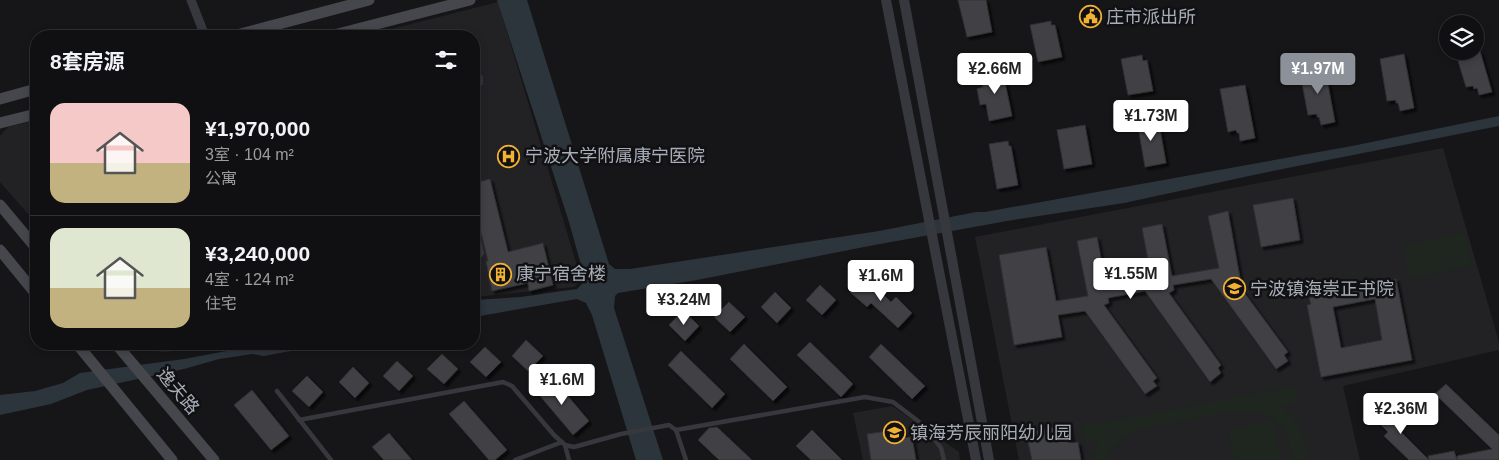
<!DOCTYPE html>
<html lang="zh">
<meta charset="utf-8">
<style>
:root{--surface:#101012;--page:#19191b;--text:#f1f3f6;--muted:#9c9d9f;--line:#303032;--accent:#8c9099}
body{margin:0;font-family:Helvetica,"Noto Sans SC",sans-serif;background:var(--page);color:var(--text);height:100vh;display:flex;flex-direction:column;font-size:19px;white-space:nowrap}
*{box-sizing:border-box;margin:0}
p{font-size:16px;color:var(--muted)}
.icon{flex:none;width:28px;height:28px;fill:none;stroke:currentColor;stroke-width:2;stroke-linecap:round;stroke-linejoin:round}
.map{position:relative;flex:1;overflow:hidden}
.panel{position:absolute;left:30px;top:30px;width:450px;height:320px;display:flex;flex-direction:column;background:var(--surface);border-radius:20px;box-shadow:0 2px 8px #0003,0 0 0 1px var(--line)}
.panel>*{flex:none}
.fabs{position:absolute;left:1439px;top:15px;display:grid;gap:10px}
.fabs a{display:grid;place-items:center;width:45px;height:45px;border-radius:50%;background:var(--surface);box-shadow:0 2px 8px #0003,0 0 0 1px var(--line);font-size:25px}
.price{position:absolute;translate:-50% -42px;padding:0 11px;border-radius:5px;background:#fff;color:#222;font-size:16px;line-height:32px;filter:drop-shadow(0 1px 2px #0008)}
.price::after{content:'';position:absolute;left:50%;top:30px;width:15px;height:11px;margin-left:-8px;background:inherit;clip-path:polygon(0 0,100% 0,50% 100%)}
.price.active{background:var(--accent);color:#fff}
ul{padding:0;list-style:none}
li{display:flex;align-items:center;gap:15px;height:125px;padding:0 20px}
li+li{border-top:1px solid var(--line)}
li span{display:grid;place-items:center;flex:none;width:140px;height:100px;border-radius:15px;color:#555}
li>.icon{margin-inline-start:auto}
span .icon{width:60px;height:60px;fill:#fffc;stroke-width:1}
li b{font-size:21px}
h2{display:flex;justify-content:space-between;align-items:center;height:60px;padding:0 20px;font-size:21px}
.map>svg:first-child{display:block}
.built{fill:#222225}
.green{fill:#1e261f}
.water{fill:#2c353c}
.building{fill:#404145;stroke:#303034;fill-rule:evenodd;filter:url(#shadow)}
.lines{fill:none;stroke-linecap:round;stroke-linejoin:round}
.service{stroke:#37383d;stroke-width:4.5}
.minor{stroke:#37383d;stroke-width:9}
.tertiary{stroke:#37383d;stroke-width:10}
.secondary{stroke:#45474d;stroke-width:11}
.labels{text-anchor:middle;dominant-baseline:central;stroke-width:5;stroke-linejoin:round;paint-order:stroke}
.poi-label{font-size:18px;fill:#a8adb8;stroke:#111113;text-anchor:start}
.street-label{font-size:18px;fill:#a8adb8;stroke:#111113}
</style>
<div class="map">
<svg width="1499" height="460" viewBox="0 0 1499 460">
<defs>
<filter id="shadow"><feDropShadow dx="3" dy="3" stdDeviation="1" flood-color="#0009"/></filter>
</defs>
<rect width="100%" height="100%" fill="#161618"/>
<g class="built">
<path d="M498,2L580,276L579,282L574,287L474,297V36H364Z"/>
<path d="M36,120V223L0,182V136L8,127Z"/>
<path d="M1443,148L1499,342V350L1343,386L1360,460H1019L975,237Z"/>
<path d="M147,344H212L167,352L153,351Z"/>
<path d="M892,406L959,452L960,460H863L853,413Z"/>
</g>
<g class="green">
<path d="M1465,232L1472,265L1410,279L1402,246Z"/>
<path d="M1294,386L1298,403L1282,406C1299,421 1308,437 1306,460H1290C1292,449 1289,440 1284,431C1265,397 1214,416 1184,421C1166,425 1144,425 1128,434C1118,440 1111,449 1106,460H1090L1099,441L1085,443L1081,427Z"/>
<path d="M1273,420L1281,460H1234L1228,430Z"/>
</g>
<g class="water">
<path d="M497,0H527L609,264L615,269H630L879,231L976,212H985L1352,146L1499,116V126L1263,173L1124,203L1007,221L869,246L697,280L618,293L615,296L614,308L663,460H636L592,315L586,303L577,299L474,317V300L521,297L562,291L577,289L583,283V272L569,222Z"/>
<path d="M478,72L483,76V85L476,86L474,94V76Z"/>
<path d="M264,344H328L264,356L252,354L219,359L184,369L87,390L51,404L0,415V395L35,391L63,383L80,373L184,359Z"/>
</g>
<g class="building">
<path d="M958,0H986L992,32L967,37Z"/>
<path d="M1051,21V25H1055L1062,57L1038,62L1030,25Z"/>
<path d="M1455,51H1480L1492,92L1479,95L1477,88L1474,89L1473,86L1466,87Z"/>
<path d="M1404,54L1414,108L1400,111L1398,103H1396V100L1387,101L1380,59Z"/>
<path d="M1142,55L1143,61L1147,60L1153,91L1128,95L1121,59Z"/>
<path d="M1002,68L1012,116L989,121L986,104L980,105L977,89L983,87L980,72Z"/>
<path d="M1325,68L1335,122L1321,125L1319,117H1317V114L1308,115L1300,73Z"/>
<path d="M1245,85L1255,138L1240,141L1239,133H1237L1236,130L1228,132L1220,89Z"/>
<path d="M1155,118L1156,123H1159L1166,163L1145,167L1137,121Z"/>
<path d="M1085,125L1092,164L1064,169L1057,130Z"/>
<path d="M1008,141L1009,146H1011L1018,185L997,189L989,144Z"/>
<path d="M490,179L508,252L543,243L553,285L529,291L528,283L492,291L486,261H488L474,205V183Z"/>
<path d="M1293,198L1300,240L1261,247L1253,205Z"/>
<path d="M1228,211L1240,278L1235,280L1288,352L1284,355L1288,361L1276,369L1211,279L1173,285L1174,290L1169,293L1221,365L1218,368L1221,373L1210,382L1145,291L1108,298L1109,303L1104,305L1157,378L1153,381L1157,386L1145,394L1085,311L1058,315L1062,337L1014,345L999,255L1046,247L1056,301L1088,296L1077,241L1097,237L1107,289L1152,281L1142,228L1162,224L1172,276L1219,268L1208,216Z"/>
<path d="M865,277L891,302L896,297L912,313L898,328L871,303L867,307L850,292Z"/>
<path d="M1396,279L1412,360L1321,377L1307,305L1311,304L1309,298L1372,287V283ZM1375,299L1382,340L1341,348L1333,307Z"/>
<path d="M820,285L836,300L822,315L806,300Z"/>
<path d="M775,292L791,308L777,323L761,307Z"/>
<path d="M729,302L745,317L730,332L714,317Z"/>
<path d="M683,310L699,326L685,341L669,325Z"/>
<path d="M526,340L543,356L528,371L512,356Z"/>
<path d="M810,342L853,384L841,397L797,355Z"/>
<path d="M744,344L787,387L773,401L730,359Z"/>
<path d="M881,344L925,386L912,399L869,357Z"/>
<path d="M485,347L501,362L486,377L470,362Z"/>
<path d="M681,351L725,394L712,408L668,365Z"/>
<path d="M442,354L458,369L444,384L427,369Z"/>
<path d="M397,361L413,376L399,391L383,376Z"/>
<path d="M353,367L369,383L355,398L339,382Z"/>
<path d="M307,376L323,392L309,407L292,391Z"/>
<path d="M551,376L589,421L573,435L535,390Z"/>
<path d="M1446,384L1499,435V460H1457V456L1492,449L1435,394Z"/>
<path d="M252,390L289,436L271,450L234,405Z"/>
<path d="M1376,398L1398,420L1394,425L1429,460L1428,456L1454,451L1457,460H1409L1384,436L1388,432L1365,409Z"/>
<path d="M464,401L507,450L495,460H489L449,414Z"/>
<path d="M1069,424L1072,443L1078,442L1081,460H1032L1026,433Z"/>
<path d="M717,427L752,460H719L698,440L709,428Z"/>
<path d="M903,429L905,438L912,437L916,460H871L867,434Z"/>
<path d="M812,430L842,460H811L796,446Z"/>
<path d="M389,433L412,460H384L372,447Z"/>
</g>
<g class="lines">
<g class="service">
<path d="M474,222L482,253L474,264"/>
<path d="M277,391L331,460"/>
<path d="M299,420L503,382L512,386L554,435L565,445L574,447L621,434L669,425L676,430L686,460"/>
<path d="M676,430L865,397L893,402L918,421L931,434L941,448L944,460"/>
<path d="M565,445L569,460"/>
<path d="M515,460L562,442"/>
</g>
<path class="minor" d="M191,0L205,36"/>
<g class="tertiary">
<path d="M886,0L976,460"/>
<path d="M904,0L989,460"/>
</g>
<g class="secondary">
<path d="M233,36L369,0"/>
<path d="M330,36L470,0"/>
<path d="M0,99L36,89"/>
<path d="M0,123L36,114"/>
<path d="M0,205L36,248"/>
<path d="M0,250L36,294"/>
<path d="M77,344L172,460"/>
<path d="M116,344L214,460"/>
</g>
</g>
<defs>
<symbol id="civic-ring" viewBox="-11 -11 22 22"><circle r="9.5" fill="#111113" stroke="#f2b134" stroke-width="1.5"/><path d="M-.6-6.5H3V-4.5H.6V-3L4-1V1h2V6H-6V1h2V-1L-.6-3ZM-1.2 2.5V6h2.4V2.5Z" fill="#f2b134"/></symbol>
<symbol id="hospital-ring" viewBox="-11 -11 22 22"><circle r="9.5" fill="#111113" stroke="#f2b134" stroke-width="1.5"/><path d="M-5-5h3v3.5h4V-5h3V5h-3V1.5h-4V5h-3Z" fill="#f2b134"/></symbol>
<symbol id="building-ring" viewBox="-11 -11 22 22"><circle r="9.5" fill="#111113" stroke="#f2b134" stroke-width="1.5"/><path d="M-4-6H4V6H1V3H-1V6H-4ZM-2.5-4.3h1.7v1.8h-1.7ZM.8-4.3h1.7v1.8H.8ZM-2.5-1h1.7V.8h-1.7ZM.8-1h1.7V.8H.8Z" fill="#f2b134"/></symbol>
<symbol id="school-ring" viewBox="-11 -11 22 22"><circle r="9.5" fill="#111113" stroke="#f2b134" stroke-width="1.5"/><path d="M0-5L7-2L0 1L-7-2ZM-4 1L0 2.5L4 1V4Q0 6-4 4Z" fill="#f2b134"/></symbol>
</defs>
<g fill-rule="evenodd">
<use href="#civic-ring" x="1078" y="4" width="25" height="25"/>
<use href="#hospital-ring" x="496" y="144" width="25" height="25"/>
<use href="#building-ring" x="488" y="262" width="25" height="25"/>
<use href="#school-ring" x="1222" y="276" width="25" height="25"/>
<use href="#school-ring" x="882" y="420" width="25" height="25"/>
</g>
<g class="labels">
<g class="poi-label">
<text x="1106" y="17">庄市派出所</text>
<text x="525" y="156">宁波大学附属康宁医院</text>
<text x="516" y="274">康宁宿舍楼</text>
<text x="1250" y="289">宁波镇海崇正书院</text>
<text x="910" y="433">镇海芳辰丽阳幼儿园</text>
</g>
<g class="street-label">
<text transform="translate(178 391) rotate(50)">逸夫路</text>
</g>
</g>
</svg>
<div class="fabs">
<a><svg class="icon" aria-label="layers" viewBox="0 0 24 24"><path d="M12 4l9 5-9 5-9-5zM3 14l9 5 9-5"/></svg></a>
</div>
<b class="price" style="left:995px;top:95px">¥2.66M</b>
<b class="price active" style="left:1318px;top:95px">¥1.97M</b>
<b class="price" style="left:1151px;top:142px">¥1.73M</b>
<b class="price" style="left:1131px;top:300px">¥1.55M</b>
<b class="price" style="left:881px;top:302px">¥1.6M</b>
<b class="price" style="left:684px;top:326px">¥3.24M</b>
<b class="price" style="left:562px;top:406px">¥1.6M</b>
<b class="price" style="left:1401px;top:435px">¥2.36M</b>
<section class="panel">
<h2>8套房源<svg class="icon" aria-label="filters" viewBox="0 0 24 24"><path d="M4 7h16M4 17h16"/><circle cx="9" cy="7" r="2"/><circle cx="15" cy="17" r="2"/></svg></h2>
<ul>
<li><span style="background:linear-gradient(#f6c9c9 60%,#c2b280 0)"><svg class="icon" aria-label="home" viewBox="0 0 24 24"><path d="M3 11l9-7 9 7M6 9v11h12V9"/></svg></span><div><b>¥1,970,000</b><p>3室 · 104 m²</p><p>公寓</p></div></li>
<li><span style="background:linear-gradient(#dfe7d0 60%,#c2b280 0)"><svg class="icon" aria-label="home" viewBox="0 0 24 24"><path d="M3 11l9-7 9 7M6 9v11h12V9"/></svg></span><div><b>¥3,240,000</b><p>4室 · 124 m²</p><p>住宅</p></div></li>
</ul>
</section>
</div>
